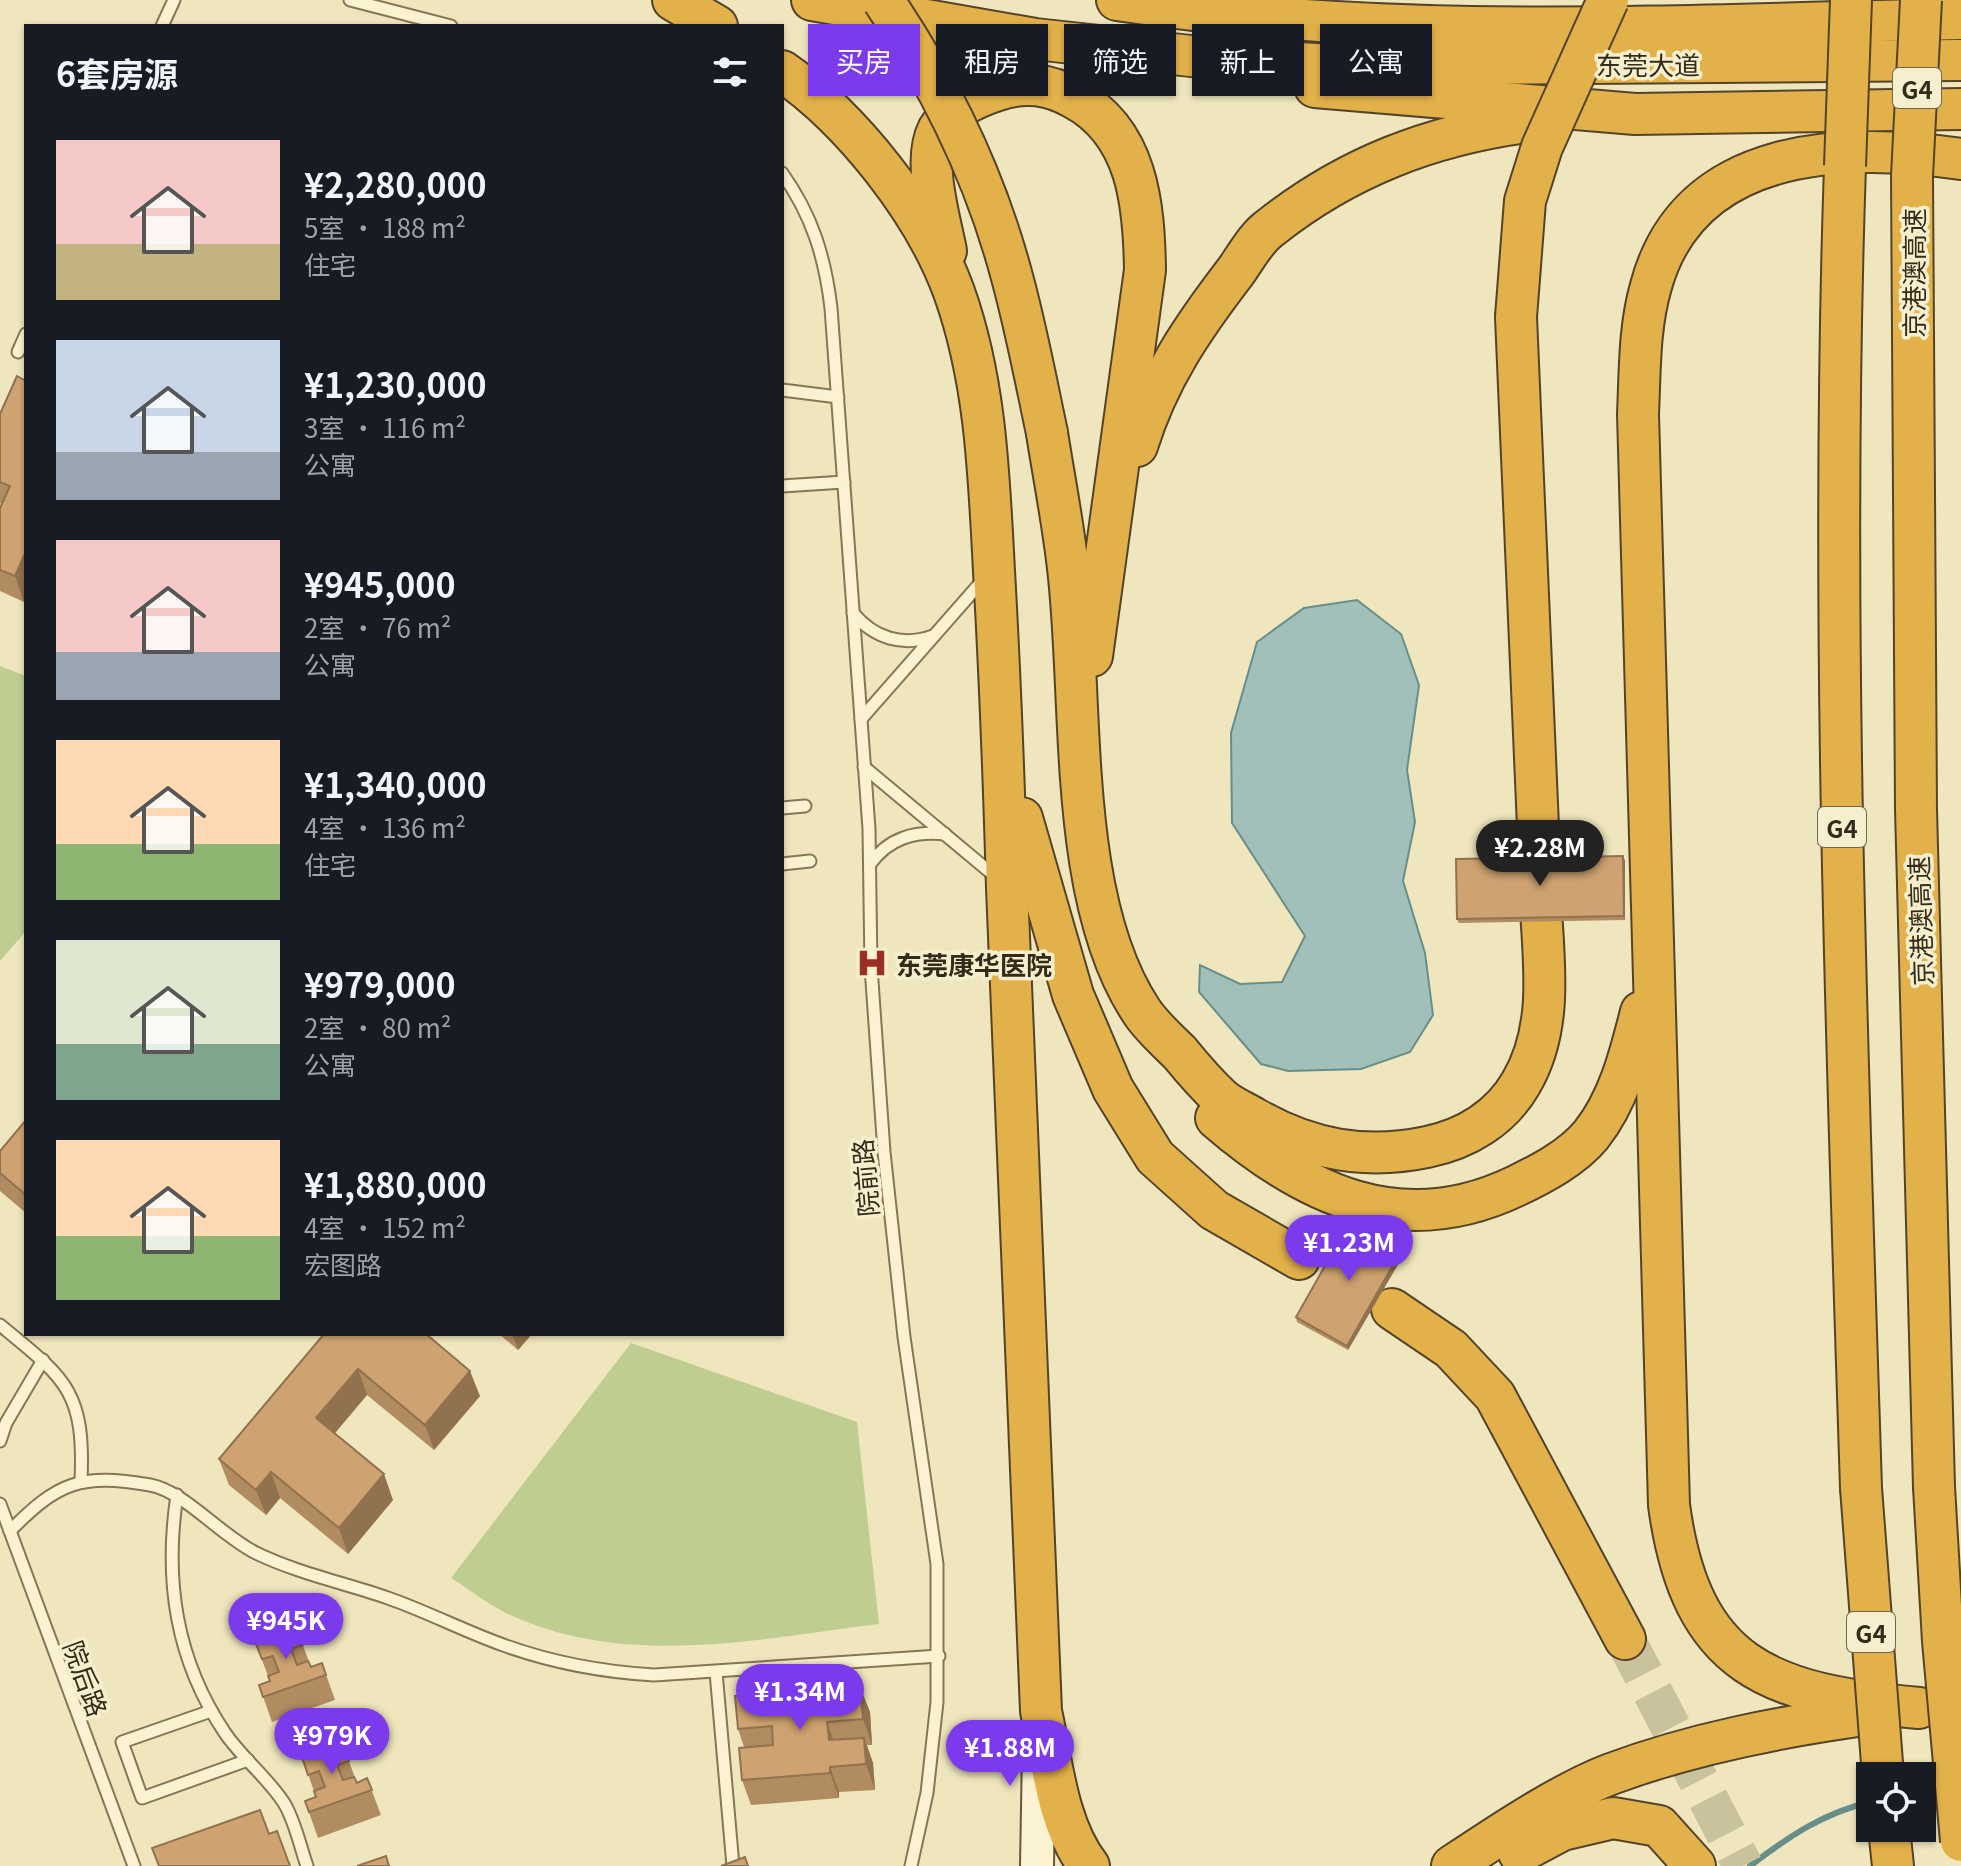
<!DOCTYPE html>
<html lang="zh">
<meta charset="utf-8">
<style>
:root{--surface:#171b24;--page:#20242c;--text:#f1f3f6;--muted:#9ea1a6;--accent:#7c3aed}
body{margin:0;font-family:Georgia,"Noto Sans SC",serif;background:var(--page);color:var(--text);height:100vh;display:flex;flex-direction:column;font-size:30px;white-space:nowrap}
*{box-sizing:border-box;margin:0}
p{font-size:26px;color:var(--muted)}
.icon{flex:none;width:44px;height:44px;fill:none;stroke:currentColor;stroke-width:2;stroke-linecap:round;stroke-linejoin:round}
.map{position:relative;flex:1;overflow:hidden}
.details{position:absolute;left:24px;top:24px;width:760px;height:1312px;display:flex;flex-direction:column;background:var(--surface);border-radius:0px;box-shadow:0 2px 6px #0004}
.details>*{flex:none}
.hud{position:absolute;left:808px;top:24px;width:760px;height:72px;display:flex;gap:16px}
.controls{position:absolute;left:1856px;top:1762px;display:grid;gap:16px}
.controls a{display:grid;place-items:center;width:80px;height:80px;border-radius:0px;background:var(--surface);box-shadow:0 2px 6px #0004;font-size:40px}
.price{position:absolute;translate:-50% -68px;padding:0 18px;border-radius:28px;background:var(--accent);color:#fff;font-size:26px;line-height:52px;filter:drop-shadow(0 2px 4px #0008)}
.price::after{content:'';position:absolute;left:50%;top:48px;width:24px;height:18px;margin-left:-12px;background:inherit;clip-path:polygon(0 0,100% 0,50% 100%)}
.price.selected{background:#222;color:#fff}
ul{padding:0;list-style:none}
li{display:flex;align-items:center;gap:24px;height:200px;padding:0 32px}
li span{display:grid;place-items:center;flex:none;width:224px;height:160px;border-radius:0px;color:#555}
li>.icon{margin-inline-start:auto}
span .icon{width:96px;height:96px;fill:#fffc;stroke-width:1}
li b{font-size:34px}
h2{display:flex;justify-content:space-between;align-items:center;height:96px;padding:0 32px;font-size:34px}
.tag{padding:0 28px;border-radius:0px;background:var(--surface);box-shadow:0 2px 6px #0004;font-size:28px;line-height:72px}
.tag.selected{background:var(--accent);color:#fff}
.map>svg:first-child{display:block}
.green{fill:#bfcd91}
.water{fill:#a1c0ba;stroke:#688e89;stroke-width:2}
.lines{fill:none;stroke-linecap:round;stroke-linejoin:round}
.stream{stroke:#688e89;stroke-width:6}
.highway-tunnel{stroke:#cac19d;stroke-width:40;stroke-dasharray:40 20;stroke-linecap:butt}
.lane-casing{stroke:#877656;stroke-width:15}
.secondary-casing{stroke:#695739;stroke-width:36}
.highway-casing{stroke:#54432b;stroke-width:44}
.lane{stroke:#faf2d0;stroke-width:11}
.secondary{stroke:#faf2d0;stroke-width:32}
.highway{stroke:#e3b149;stroke-width:40}
.highway-bridge-casing{stroke:#54432b;stroke-width:44;stroke-linecap:butt}
.highway-bridge{stroke:#e3b149;stroke-width:40}
.wall{fill:#b28c61}
.shaded-wall{fill:#91724f}
.building{fill:#cfa371;stroke:#91724f;stroke-width:2}
.labels{text-anchor:middle;dominant-baseline:central;stroke-width:7;stroke-linejoin:round;paint-order:stroke}
.shield{fill:#f6efcd;stroke:#706650;stroke-width:2}
.shield-label{font-size:24px;font-weight:bold;fill:#362b1b}
.street-label{font-size:26px;fill:#362b1b;stroke:#f6efcd}
.poi-label{font-size:26px;font-weight:bold;fill:#362b1b;stroke:#f6efcd;text-anchor:start}
</style>
<div class="map">
<svg width="1961" height="1866" viewBox="0 0 1961 1866">
<rect width="100%" height="100%" fill="#efe6bd"/>
<g class="green">
<path d="M0,666L26,676V931L0,961Z"/>
<path d="M631,1343L857,1422L879,1624C755,1639 626,1669 508,1614C488,1604 470,1590 451,1578Z"/>
</g>
<path class="water" d="M1357,600L1401,634L1419,685L1407,770L1415,822L1403,881L1425,953L1433,1015L1410,1052L1361,1069L1288,1071L1261,1064L1199,992L1200,965L1240,984L1282,982L1305,936L1232,823L1231,733L1257,642L1304,608Z"/>
<g class="lines">
<g class="stream">
<path d="M1922,1789L1942,1785"/>
<path d="M1750,1866C1788,1837 1823,1813 1870,1802"/>
</g>
<path class="highway-tunnel" d="M1625,1639L1743,1866"/>
<defs>
<g id="lane">
<path d="M350,0L451,26"/>
<path d="M162,26L174,0"/>
<path d="M782,173C812,215 825,257 831,308L869,829L871,967L884,1152L904,1337L937,1564V1702L927,1793L911,1866"/>
<path d="M18,352L26,334"/>
<path d="M782,390L838,397"/>
<path d="M782,486L844,482"/>
<path d="M853,613C874,638 902,647 933,636"/>
<path d="M861,719L983,580"/>
<path d="M864,767L996,877"/>
<path d="M782,808L805,806"/>
<path d="M782,864L810,861"/>
<path d="M870,864C889,838 914,831 945,834"/>
<path d="M0,1325C66,1379 85,1391 81,1481"/>
<path d="M0,1441L6,1423L43,1360"/>
<path d="M177,1495C164,1581 176,1660 225,1733C242,1758 268,1778 284,1803C295,1821 300,1846 307,1866"/>
<path d="M0,1504L134,1866"/>
<path d="M10,1531C58,1482 81,1473 150,1485C184,1491 220,1535 256,1553C297,1573 345,1583 388,1598C428,1612 466,1632 506,1646C554,1663 603,1672 654,1675L939,1656"/>
<path d="M716,1672L733,1866"/>
<path d="M211,1711L122,1742L142,1798L248,1760"/>
</g>
<path id="secondary" d="M1037,1866L1039,1750"/>
<g id="highway">
<path d="M673,0L717,26"/>
<path d="M812,0L1035,39L1200,57L1332,65L1961,60"/>
<path d="M1117,0C1396,42 1680,25 1961,19"/>
<path d="M782,71C852,119 925,212 954,292C986,381 989,477 994,571C1000,677 1004,782 1007,888C1017,1163 1029,1437 1041,1711C1052,1761 1057,1825 1089,1866"/>
<path d="M1315,87L1635,114L1961,109"/>
<path d="M1845,166C1830,606 1847,1047 1861,1488"/>
<path d="M1912,176L1916,809L1934,1487"/>
<path d="M946,251C940,219 922,161 938,130C950,109 976,97 998,90C1026,81 1049,84 1074,98C1138,132 1144,205 1145,270L1092,656"/>
<path d="M1516,317L1539,850"/>
<path d="M1047,433C1054,478 1063,523 1068,568C1084,701 1066,899 1142,1012C1152,1027 1167,1040 1180,1053C1193,1069 1207,1085 1222,1099C1231,1107 1244,1112 1254,1118C1309,1150 1365,1160 1427,1147C1466,1139 1501,1118 1521,1083C1555,1026 1543,957 1540,894"/>
<path d="M1137,446C1158,378 1193,327 1236,271C1246,257 1256,238 1270,228C1347,167 1431,135 1527,122"/>
<path d="M1022,818L1073,995L1113,1089L1155,1157L1214,1210L1299,1259"/>
<path d="M1216,1118C1305,1195 1401,1241 1516,1186C1541,1174 1572,1158 1591,1135C1619,1100 1630,1055 1641,1012"/>
<path d="M1392,1309L1451,1349L1495,1396L1625,1639"/>
<path d="M1919,1708C1769,1694 1691,1668 1669,1505L1638,414C1640,371 1639,327 1651,286C1689,146 1842,142 1961,159"/>
<path d="M1889,1828L1893,1866"/>
<path d="M1519,1853L1562,1830L1613,1818L1659,1826L1695,1866"/>
<path d="M1452,1866C1497,1836 1561,1793 1611,1774C1694,1743 1783,1726 1872,1714"/>
</g>
</defs>
<use href="#lane" class="lane-casing"/>
<use href="#secondary" class="secondary-casing"/>
<use href="#highway" class="highway-casing"/>
<use href="#lane" class="lane"/>
<use href="#secondary" class="secondary"/>
<use href="#highway" class="highway"/>
<defs>
<g id="highway-bridge">
<path d="M883,0C940,84 986,179 1012,277C1026,328 1036,381 1047,433"/>
<path d="M1845,166L1851,0"/>
<path d="M1912,176L1921,0"/>
<path d="M1516,317L1525,201L1542,147L1608,0"/>
<path d="M1934,1487L1943,1641L1961,1841"/>
<path d="M1861,1488L1883,1776"/>
</g>
</defs>
<use href="#highway-bridge" class="highway-bridge-casing"/>
<use href="#highway-bridge" class="highway-bridge"/>
</g>
<g class="wall">
<path d="M26,381V597L24,602L0,591V508L2,504L0,503V414Z"/>
<path d="M1623,856L1625,861V920L1459,923L1457,919Z"/>
<path d="M26,1120V1213L0,1191V1151Z"/>
<path d="M1404,1254L1348,1350L1297,1322L1296,1317Z"/>
<path d="M324,1334L480,1396L434,1450L367,1395L334,1433L393,1500L348,1554L280,1498L266,1515L229,1485L219,1459Z"/>
<path d="M499,1334H532L518,1350Z"/>
<path d="M295,1624L311,1667L322,1663L335,1700L272,1722L259,1685L270,1681L254,1639Z"/>
<path d="M860,1687L870,1712L872,1745H867L873,1763L875,1790L839,1792V1798L751,1805L742,1780L744,1747L738,1729Z"/>
<path d="M341,1740L357,1783L367,1778L381,1815L318,1838L305,1801L316,1797L301,1754Z"/>
</g>
<g class="shaded-wall">
<path d="M26,551V597L24,602L15,576Z"/>
<path d="M1623,856L1625,861V920L1624,916Z"/>
<path d="M1402,1249L1404,1254L1348,1350L1347,1346Z"/>
<path d="M512,1334H532L518,1350Z"/>
<path d="M358,1369L367,1395L326,1444L316,1418Z"/>
<path d="M470,1371L480,1396L434,1450L425,1425Z"/>
<path d="M271,1472L280,1498L266,1515L256,1490Z"/>
<path d="M384,1474L393,1500L348,1554L339,1528Z"/>
<path d="M860,1687L870,1712L872,1745L863,1719Z"/>
<path d="M827,1722L836,1747L829,1740Z"/>
<path d="M864,1738L873,1763L875,1790L866,1764Z"/>
<path d="M830,1767L839,1792V1798L830,1773Z"/>
</g>
<g class="building">
<path d="M17,376L26,381V551L15,576L0,570V508L10,486L0,482V414Z"/>
<path d="M1623,856L1624,916L1457,919L1456,859Z"/>
<path d="M26,1120V1195L0,1173V1151Z"/>
<path d="M1351,1220L1402,1249L1347,1346L1296,1317Z"/>
<path d="M324,1334H426L470,1371L425,1425L358,1369L316,1418L384,1474L339,1528L271,1472L256,1490L219,1459Z"/>
<path d="M295,1624L303,1645L291,1649L297,1665L308,1661L311,1667L322,1663L326,1675L263,1697L259,1685L270,1681L268,1676L279,1672L273,1656L262,1659L254,1639Z"/>
<path d="M860,1687L863,1719L827,1722L829,1740L864,1738L866,1764L830,1767V1773L742,1780L739,1748L773,1745L772,1726L738,1729L735,1696Z"/>
<path d="M341,1740L349,1761L337,1765L343,1780L354,1777L357,1783L367,1778L372,1790L309,1812L305,1801L316,1797L314,1791L325,1787L319,1771L308,1775L301,1754Z"/>
<path d="M260,1810L269,1834L277,1831L290,1866H159L152,1848Z"/>
<path d="M386,1856L389,1866H357Z"/>
<path d="M745,1857L748,1866H721Z"/>
</g>
<defs>
<symbol id="hospital-bare" viewBox="-9 -9 18 18"><path d="M-5-5h3v3.5h4V-5h3V5h-3V1.5h-4V5h-3Z" fill="#983024" stroke="#f6efcd" stroke-width="2.5" paint-order="stroke"/></symbol>
</defs>
<g fill-rule="evenodd">
<use href="#hospital-bare" x="850" y="941" width="44" height="44"/>
</g>
<g class="labels">
<g class="shield">
<rect x="1893" y="68" width="48" height="40" rx="6"/>
<rect x="1818" y="807" width="48" height="40" rx="6"/>
<rect x="1847" y="1612" width="48" height="40" rx="6"/>
</g>
<g class="shield-label">
<text x="1917" y="88">G4</text>
<text x="1842" y="827">G4</text>
<text x="1871" y="1632">G4</text>
</g>
<g class="street-label">
<text x="1648" y="63">东莞大道</text>
<text transform="translate(1912 273) rotate(-90)">京港澳高速</text>
<text transform="translate(1919 921) rotate(-92)">京港澳高速</text>
<text transform="translate(864 1178) rotate(-95)">院前路</text>
<text transform="translate(87 1678) rotate(70)">院后路</text>
</g>
<g class="poi-label">
<text x="896" y="963">东莞康华医院</text>
</g>
</g>
</svg>
<div class="controls">
<a><svg class="icon" aria-label="locate" viewBox="0 0 24 24"><circle cx="12" cy="12" r="6"/><path d="M12 2v4M12 18v4M2 12h4M18 12h4"/></svg></a>
</div>
<b class="price selected" style="left:1540px;top:888px">¥2.28M</b>
<b class="price" style="left:1349px;top:1283px">¥1.23M</b>
<b class="price" style="left:286px;top:1661px">¥945K</b>
<b class="price" style="left:800px;top:1732px">¥1.34M</b>
<b class="price" style="left:332px;top:1776px">¥979K</b>
<b class="price" style="left:1010px;top:1788px">¥1.88M</b>
<div class="hud">
<a class="tag selected">买房</a>
<a class="tag">租房</a>
<a class="tag">筛选</a>
<a class="tag">新上</a>
<a class="tag">公寓</a>
</div>
<section class="details">
<h2>6套房源<svg class="icon" aria-label="filters" viewBox="0 0 24 24"><path d="M4 7h16M4 17h16"/><circle cx="9" cy="7" r="2"/><circle cx="15" cy="17" r="2"/></svg></h2>
<ul>
<li><span style="background:linear-gradient(#f6c9c9 65%,#c2b280 0)"><svg class="icon" aria-label="home" viewBox="0 0 24 24"><path d="M3 11l9-7 9 7M6 9v11h12V9"/></svg></span><div><b>¥2,280,000</b><p>5室 · 188 m²</p><p>住宅</p></div></li>
<li><span style="background:linear-gradient(#c9d6e8 70%,#9aa5b1 0)"><svg class="icon" aria-label="home" viewBox="0 0 24 24"><path d="M3 11l9-7 9 7M6 9v11h12V9"/></svg></span><div><b>¥1,230,000</b><p>3室 · 116 m²</p><p>公寓</p></div></li>
<li><span style="background:linear-gradient(#f6c9c9 70%,#9aa5b1 0)"><svg class="icon" aria-label="home" viewBox="0 0 24 24"><path d="M3 11l9-7 9 7M6 9v11h12V9"/></svg></span><div><b>¥945,000</b><p>2室 · 76 m²</p><p>公寓</p></div></li>
<li><span style="background:linear-gradient(#ffd9b3 65%,#8fb573 0)"><svg class="icon" aria-label="home" viewBox="0 0 24 24"><path d="M3 11l9-7 9 7M6 9v11h12V9"/></svg></span><div><b>¥1,340,000</b><p>4室 · 136 m²</p><p>住宅</p></div></li>
<li><span style="background:linear-gradient(#dfe7d0 65%,#7fa58c 0)"><svg class="icon" aria-label="home" viewBox="0 0 24 24"><path d="M3 11l9-7 9 7M6 9v11h12V9"/></svg></span><div><b>¥979,000</b><p>2室 · 80 m²</p><p>公寓</p></div></li>
<li><span style="background:linear-gradient(#ffd9b3 60%,#8fb573 0)"><svg class="icon" aria-label="home" viewBox="0 0 24 24"><path d="M3 11l9-7 9 7M6 9v11h12V9"/></svg></span><div><b>¥1,880,000</b><p>4室 · 152 m²</p><p>宏图路</p></div></li>
</ul>
</section>
</div>
